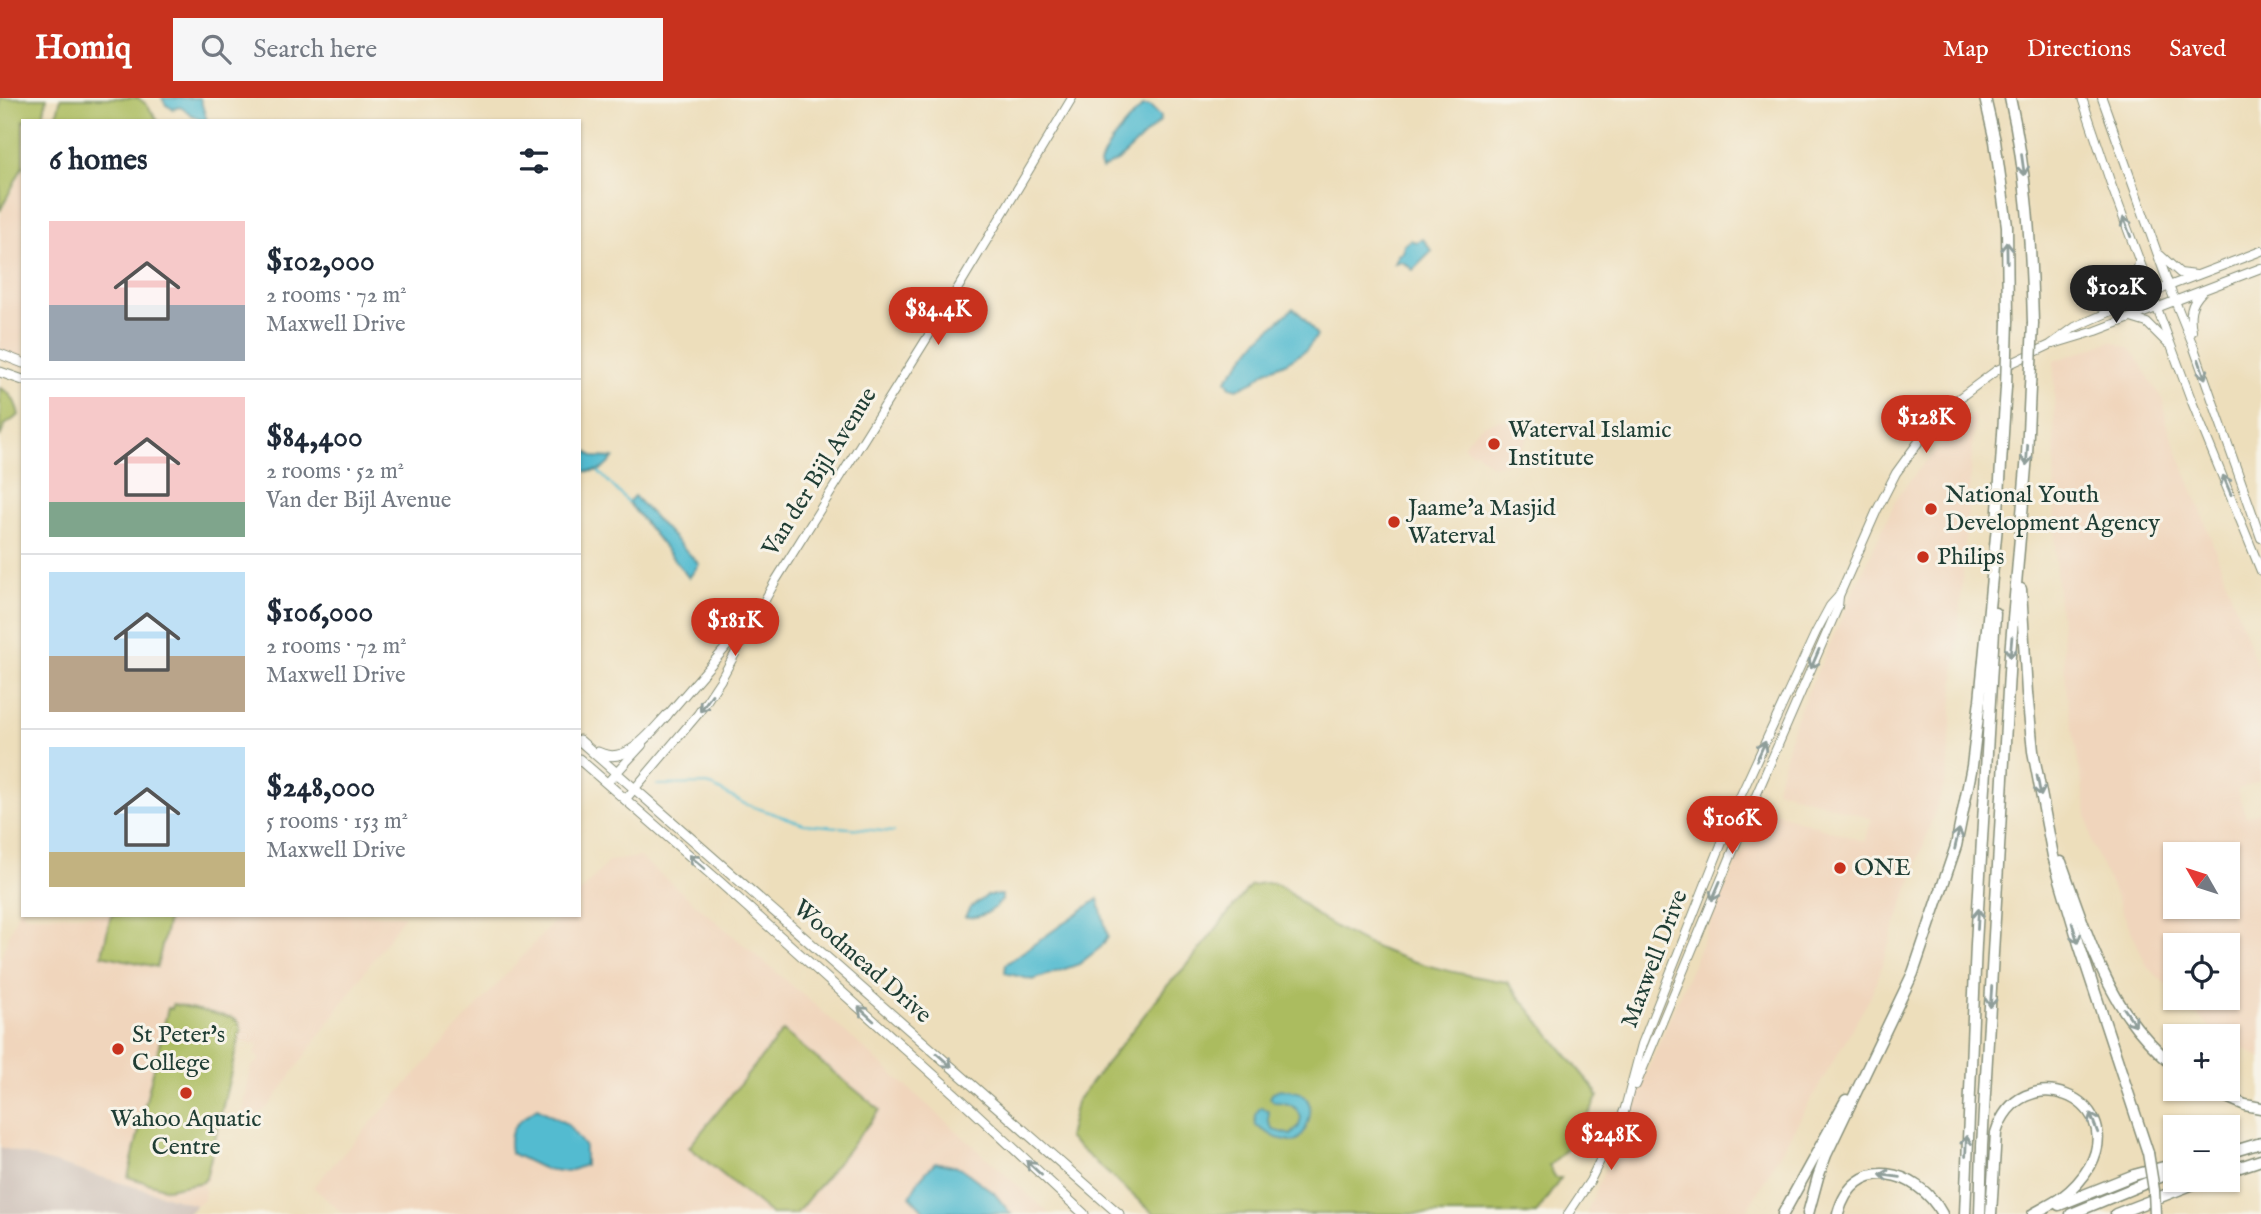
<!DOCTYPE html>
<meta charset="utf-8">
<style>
:root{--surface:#fff;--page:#f6f6f7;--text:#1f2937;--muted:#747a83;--line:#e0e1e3;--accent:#c8321e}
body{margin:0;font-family:"IM FELL English",serif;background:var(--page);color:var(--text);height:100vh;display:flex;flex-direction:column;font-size:26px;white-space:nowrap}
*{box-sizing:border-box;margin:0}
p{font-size:23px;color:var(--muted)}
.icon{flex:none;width:38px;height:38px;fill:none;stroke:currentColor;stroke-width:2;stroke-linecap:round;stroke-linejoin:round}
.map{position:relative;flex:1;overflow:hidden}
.details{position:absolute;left:21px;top:21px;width:560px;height:798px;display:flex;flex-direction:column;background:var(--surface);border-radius:0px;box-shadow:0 2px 5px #0004}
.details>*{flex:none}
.needle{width:46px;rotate:309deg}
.fabs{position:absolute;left:2163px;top:744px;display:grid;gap:14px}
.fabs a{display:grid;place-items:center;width:77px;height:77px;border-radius:0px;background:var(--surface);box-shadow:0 2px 5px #0004;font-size:35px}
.price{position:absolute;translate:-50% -60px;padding:0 16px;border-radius:24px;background:var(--accent);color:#fff;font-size:23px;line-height:46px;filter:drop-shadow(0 2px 4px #0008)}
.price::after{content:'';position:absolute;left:50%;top:42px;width:21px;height:16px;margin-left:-10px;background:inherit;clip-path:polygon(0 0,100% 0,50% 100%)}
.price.current{background:#222;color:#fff}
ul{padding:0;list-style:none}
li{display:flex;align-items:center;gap:21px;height:175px;padding:0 28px}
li+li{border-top:2px solid var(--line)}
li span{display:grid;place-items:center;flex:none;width:196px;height:140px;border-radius:0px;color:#555}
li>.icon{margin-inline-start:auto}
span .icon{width:84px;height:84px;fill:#fffc;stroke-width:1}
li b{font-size:30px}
h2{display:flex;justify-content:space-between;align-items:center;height:84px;padding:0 28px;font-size:30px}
header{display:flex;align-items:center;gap:42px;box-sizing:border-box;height:98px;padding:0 35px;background:var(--accent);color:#fff}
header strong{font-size:33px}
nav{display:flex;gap:38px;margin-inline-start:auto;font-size:24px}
.search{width:490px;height:63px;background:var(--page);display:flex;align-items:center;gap:18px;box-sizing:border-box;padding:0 24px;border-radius:0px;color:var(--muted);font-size:26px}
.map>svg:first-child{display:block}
.built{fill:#f0d5bc;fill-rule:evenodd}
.industrial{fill:#cec1b9}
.green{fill:#abbc5f;stroke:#657c4a;stroke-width:2}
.water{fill:#53bbd0;stroke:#397c82;stroke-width:2}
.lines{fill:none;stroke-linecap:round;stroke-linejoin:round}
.stream{stroke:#53bbd0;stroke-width:2}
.secondary-casing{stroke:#868e78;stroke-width:10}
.primary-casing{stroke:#868e78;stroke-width:11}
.highway-casing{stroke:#868e78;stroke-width:13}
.secondary{stroke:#fff;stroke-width:8}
.primary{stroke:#fff;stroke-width:9}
.highway{stroke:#fff;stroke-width:10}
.highway-bridge-casing{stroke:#868e78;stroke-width:13;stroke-linecap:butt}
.highway-bridge{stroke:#fff;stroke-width:10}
.oneway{stroke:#8f9e9a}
.poi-dot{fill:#c8321e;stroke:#f7f3e8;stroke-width:2.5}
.labels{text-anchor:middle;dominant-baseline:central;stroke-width:6;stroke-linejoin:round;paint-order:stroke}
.poi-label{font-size:24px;fill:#1f3d34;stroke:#f7f3e8;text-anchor:start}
.street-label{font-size:24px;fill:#1f3d34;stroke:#f7f3e8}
</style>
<header>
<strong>Homiq</strong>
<div class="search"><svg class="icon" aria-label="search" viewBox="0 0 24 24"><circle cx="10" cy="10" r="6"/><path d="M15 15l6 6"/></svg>Search here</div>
<nav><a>Map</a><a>Directions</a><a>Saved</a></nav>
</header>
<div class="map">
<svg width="2261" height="1116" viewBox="0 0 2261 1116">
<rect width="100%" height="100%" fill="#f7f3e8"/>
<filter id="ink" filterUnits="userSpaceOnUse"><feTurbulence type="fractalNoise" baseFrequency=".0143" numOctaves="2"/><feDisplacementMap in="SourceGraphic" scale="14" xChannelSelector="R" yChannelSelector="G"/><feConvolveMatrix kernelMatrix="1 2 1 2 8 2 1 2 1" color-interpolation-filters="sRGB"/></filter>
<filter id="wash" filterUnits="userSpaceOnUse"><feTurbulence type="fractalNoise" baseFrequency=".00686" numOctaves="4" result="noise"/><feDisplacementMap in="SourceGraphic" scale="28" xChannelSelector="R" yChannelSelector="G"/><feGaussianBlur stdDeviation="1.57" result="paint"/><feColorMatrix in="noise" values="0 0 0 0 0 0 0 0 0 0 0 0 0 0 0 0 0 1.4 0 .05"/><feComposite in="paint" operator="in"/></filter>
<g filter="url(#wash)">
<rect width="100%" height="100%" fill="#eddebb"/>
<g class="built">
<path d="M23,72V270L0,261V118Z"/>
<path d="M2111,243L2131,251L2164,304L2166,324L2201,413L2261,579V682L2237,692L2246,719L2261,713V960L2228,942V938L2218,937L2180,900H2228V847H2175V895L2147,868L2092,746L2067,596L2055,459L2054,263ZM2228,756V808H2175V756Z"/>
<path d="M1971,317L1975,319L1947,679L1871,898L1745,1116H1586L1737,763L1771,717L1774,714L1865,744L1872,721L1776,691L1795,622L1898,397L1925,364Z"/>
<path d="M1500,322L1521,325L1534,332L1527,341L1516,363L1492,368L1475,353L1473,355L1463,348L1476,332L1483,327Z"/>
<path d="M640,759L815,907L1050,1116H343L313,1089L560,817H579V796L609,763Z"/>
<path d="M23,800V817H405L269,1008L250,1024L243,1013L251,969L260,962L254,955L259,947L238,943L208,1082L202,1087L205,1092L204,1102L196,1107L0,1049V861Z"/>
</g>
<path class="industrial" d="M0,1049L196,1107L188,1116H0Z"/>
<g class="green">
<path d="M0,0H47L42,23H23V68L0,113Z"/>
<path d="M61,0H138L146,6L158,23H55Z"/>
<path d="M0,290C12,295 16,305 19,317L5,327L0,339Z"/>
<path d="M1262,785C1267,785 1273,784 1278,787C1293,795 1306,810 1320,820C1380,858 1437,873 1507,884L1597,994L1596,996L1598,998L1576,1042L1549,1068L1556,1080H1561L1536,1116H1154L1068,1040L1076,1004L1167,888L1189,865L1250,788Z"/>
<path d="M111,817H169L157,869L102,857Z"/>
<path d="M173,906L233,920L238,924L241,931L206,1080L203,1084L167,1091L128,1079L168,910L172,911Z"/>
<path d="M783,933L880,1012L796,1116H771L689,1049Z"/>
</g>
<g class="water">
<path d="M162,0H200L207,23L200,22L180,9L173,11L166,7Z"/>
<path d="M1143,8H1150L1161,18L1160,23L1119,62L1102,71L1100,66C1108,43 1126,25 1143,8Z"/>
<path d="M1423,141L1432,153L1413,172C1407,167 1403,162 1395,165L1398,157L1403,154L1404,147L1410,142L1416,144Z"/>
<path d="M1293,210L1302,218L1317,238L1306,252L1287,264L1266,273L1254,283L1237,291L1230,289L1226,282L1258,242Z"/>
<path d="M579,343L583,345L584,351L594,359L613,360C601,376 598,373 579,373Z"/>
<path d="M634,398L699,466L689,480L628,404Z"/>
<path d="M988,797H1002V802C993,814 979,821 965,819L970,810Z"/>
<path d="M1098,801L1108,838L1101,849L1079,866L1033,882L1005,875L1006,866Z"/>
<path d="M1280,991C1288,993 1301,992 1306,1000C1316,1012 1306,1038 1294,1044L1277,1040L1256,1028C1255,1022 1255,1012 1262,1009L1269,1014L1268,1022L1273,1032L1291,1037L1299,1028L1301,1020C1298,1007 1286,1004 1274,1004L1270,1000L1273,994Z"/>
<path d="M537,1010L567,1026L585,1049V1067L567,1074L544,1071L511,1055C506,1030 518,1023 537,1010Z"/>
<path d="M935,1064L961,1070L994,1095L1011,1116L925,1114L910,1098L919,1082Z"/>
</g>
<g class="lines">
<g class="stream">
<path d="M599,374L628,404"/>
<path d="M657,687L708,686L745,706L804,726L894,734"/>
</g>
</g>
</g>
<g filter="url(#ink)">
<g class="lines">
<defs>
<g id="secondary">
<path d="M2082,0L2112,89L2192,304L2261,473"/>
<path d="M2102,0L2169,188L2194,250L2261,440"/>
<path d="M2160,157L2180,175L2196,177"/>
<path d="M2109,211C2130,197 2134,189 2139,165"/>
<path d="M2131,220L2147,225L2168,246"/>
<path d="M2192,233C2189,217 2190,206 2202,194"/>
<path d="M2053,246L2096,233L2261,170"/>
<path d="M664,621L728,547L758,507"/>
<path d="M607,685L642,647"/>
<path d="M625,702L698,616L720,583L776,482L952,200L1072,0"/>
<path d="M1636,987L1755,700L1838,509L1839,498"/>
<path d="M1624,1014L1642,946L1740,699L1816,534L1830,508L1839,498L1877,412L1896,375L1925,335L1958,301L1997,272L2050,247L2075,229L2169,188L2261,153"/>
<path d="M1568,1116L1590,1083L1625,1011"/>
</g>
<g id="primary">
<path d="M0,256L23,265"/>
<path d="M0,274L23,282"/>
<path d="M579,642L1119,1116"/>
<path d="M598,654C626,669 650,635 667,617"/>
<path d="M579,661L722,786L966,1006L1084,1116"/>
</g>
<g id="highway">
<path d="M1985,0L1995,43L2007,128L2008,222"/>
<path d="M2010,0C2027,74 2031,149 2033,225"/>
<path d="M2021,491L2027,595L2033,653L2053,758L2079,846L2148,1055"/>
<path d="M2061,764C2078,811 2099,878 2128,918C2141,937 2158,954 2175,969"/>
<path d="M2206,990L2245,1007L2261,1010"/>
<path d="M2228,1055L2261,1045"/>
<path d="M2228,1073L2261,1062"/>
<path d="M2059,1107L2134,1077L2175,1066"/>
<path d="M1783,1116L1846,1002"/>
<path d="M1808,1116L1818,1079L1826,1057L1913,875L1956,748L1972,668L1980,602L1997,428L2006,289"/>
<path d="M1838,1116C1854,1055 1918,1071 1942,1116"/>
<path d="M1965,1116L1976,846L1995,515"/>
<path d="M1980,1116L1982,1048L2010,557L2027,357L2030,289"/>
<path d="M1991,1116L1996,1035C2019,958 2127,999 2090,1068C2083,1080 2072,1092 2061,1100C2052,1106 2042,1111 2033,1116"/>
<path d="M2071,1116L2175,1073"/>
<path d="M2116,1116L2204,1082"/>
</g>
</defs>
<use href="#secondary" class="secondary-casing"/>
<use href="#primary" class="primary-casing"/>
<use href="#highway" class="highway-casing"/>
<use href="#secondary" class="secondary"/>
<use href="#primary" class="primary"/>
<use href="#highway" class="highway"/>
<defs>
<g id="highway-bridge">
<path d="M2006,289L2008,222"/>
<path d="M2030,289L2033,225"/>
<path d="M2148,1055L2154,1092L2155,1116"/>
</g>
</defs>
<use href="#highway-bridge" class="highway-bridge-casing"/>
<use href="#highway-bridge" class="highway-bridge"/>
</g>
<defs><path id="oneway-shaft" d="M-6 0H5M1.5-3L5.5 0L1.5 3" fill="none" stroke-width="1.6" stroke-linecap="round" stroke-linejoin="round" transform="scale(1.75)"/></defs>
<g class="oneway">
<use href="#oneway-shaft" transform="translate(2023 67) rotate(82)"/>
<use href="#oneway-shaft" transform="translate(2127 129) rotate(-111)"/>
<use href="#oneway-shaft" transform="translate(2007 154) rotate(-91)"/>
<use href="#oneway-shaft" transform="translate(2202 271) rotate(71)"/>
<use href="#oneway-shaft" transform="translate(2027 357) rotate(94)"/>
<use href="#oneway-shaft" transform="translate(2227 387) rotate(-113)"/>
<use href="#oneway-shaft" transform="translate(2011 549) rotate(95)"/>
<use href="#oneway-shaft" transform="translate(1815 561) rotate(113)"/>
<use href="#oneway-shaft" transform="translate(706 605) rotate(125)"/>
<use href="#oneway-shaft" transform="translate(1761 653) rotate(-65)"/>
<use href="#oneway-shaft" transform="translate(2039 688) rotate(79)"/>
<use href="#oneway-shaft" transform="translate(1957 741) rotate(-77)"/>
<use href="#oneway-shaft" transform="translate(697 764) rotate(-139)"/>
<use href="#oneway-shaft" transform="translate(1716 793) rotate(113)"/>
<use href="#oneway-shaft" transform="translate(1978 821) rotate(-87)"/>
<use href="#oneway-shaft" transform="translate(2075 835) rotate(74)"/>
<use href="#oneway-shaft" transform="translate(1991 899) rotate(94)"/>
<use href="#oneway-shaft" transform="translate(866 916) rotate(-138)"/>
<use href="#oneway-shaft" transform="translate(2130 919) rotate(55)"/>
<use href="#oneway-shaft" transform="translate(944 962) rotate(41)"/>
<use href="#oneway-shaft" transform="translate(2094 1025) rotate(-111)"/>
<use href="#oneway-shaft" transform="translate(1966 1048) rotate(-88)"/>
<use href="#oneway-shaft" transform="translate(1034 1070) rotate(-137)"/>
<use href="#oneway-shaft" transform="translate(1890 1078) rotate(-173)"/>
</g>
</g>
<g class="poi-dot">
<circle cx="1494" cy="346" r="7"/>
<circle cx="1931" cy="411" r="7"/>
<circle cx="1394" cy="424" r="7"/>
<circle cx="1923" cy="459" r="7"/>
<circle cx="1840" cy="770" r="7"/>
<circle cx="118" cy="951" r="7"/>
<circle cx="186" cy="995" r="7"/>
</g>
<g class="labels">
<g class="poi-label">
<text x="1508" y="332">Waterval Islamic<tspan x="1508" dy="28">Institute</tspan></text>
<text x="1945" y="397">National Youth<tspan x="1945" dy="28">Development Agency</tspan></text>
<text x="1408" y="410">Jaame'a Masjid<tspan x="1408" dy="28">Waterval</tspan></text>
<text x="1937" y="459">Philips</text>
<text x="1854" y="770">ONE</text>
<text x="132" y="937">St Peter's<tspan x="132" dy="28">College</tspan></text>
<text x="186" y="1021" text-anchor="middle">Wahoo Aquatic<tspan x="186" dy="28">Centre</tspan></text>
</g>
<g class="street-label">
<text transform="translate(820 374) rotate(-58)">Van der Bijl Avenue</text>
<text transform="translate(1655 861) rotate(-69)">Maxwell Drive</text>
<text transform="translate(862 864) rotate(41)">Woodmead Drive</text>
</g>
</g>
</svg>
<div class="fabs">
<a><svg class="needle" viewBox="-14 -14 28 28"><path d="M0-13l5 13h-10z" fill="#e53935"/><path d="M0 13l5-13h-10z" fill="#747a83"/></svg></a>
<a><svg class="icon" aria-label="locate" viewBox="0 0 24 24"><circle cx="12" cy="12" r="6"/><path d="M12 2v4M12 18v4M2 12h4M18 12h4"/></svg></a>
<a>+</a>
<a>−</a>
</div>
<b class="price current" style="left:2116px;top:227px">$102K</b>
<b class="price" style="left:938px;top:249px">$84.4K</b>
<b class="price" style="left:1926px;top:357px">$128K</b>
<b class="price" style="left:735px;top:560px">$181K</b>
<b class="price" style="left:1732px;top:758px">$106K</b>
<b class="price" style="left:1611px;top:1074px">$248K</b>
<section class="details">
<h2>6 homes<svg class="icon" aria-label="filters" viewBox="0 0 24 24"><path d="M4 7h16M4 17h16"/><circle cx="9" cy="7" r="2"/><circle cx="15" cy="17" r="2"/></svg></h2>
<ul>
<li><span style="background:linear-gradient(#f6c9c9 60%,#9aa5b1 0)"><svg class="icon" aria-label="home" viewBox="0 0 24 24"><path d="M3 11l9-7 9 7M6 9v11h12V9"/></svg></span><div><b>$102,000</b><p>2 rooms · 72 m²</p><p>Maxwell Drive</p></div></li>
<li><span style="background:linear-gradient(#f6c9c9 75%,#7fa58c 0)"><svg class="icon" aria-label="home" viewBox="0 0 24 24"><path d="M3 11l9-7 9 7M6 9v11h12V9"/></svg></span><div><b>$84,400</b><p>2 rooms · 52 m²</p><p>Van der Bijl Avenue</p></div></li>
<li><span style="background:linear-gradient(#bfe0f5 60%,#b9a48a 0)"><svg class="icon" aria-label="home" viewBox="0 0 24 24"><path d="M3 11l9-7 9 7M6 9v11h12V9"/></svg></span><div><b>$106,000</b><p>2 rooms · 72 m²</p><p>Maxwell Drive</p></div></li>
<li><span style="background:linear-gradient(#bfe0f5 75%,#c2b280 0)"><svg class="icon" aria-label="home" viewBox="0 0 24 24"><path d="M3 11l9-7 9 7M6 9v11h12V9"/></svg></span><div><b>$248,000</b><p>5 rooms · 153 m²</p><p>Maxwell Drive</p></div></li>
</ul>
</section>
</div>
